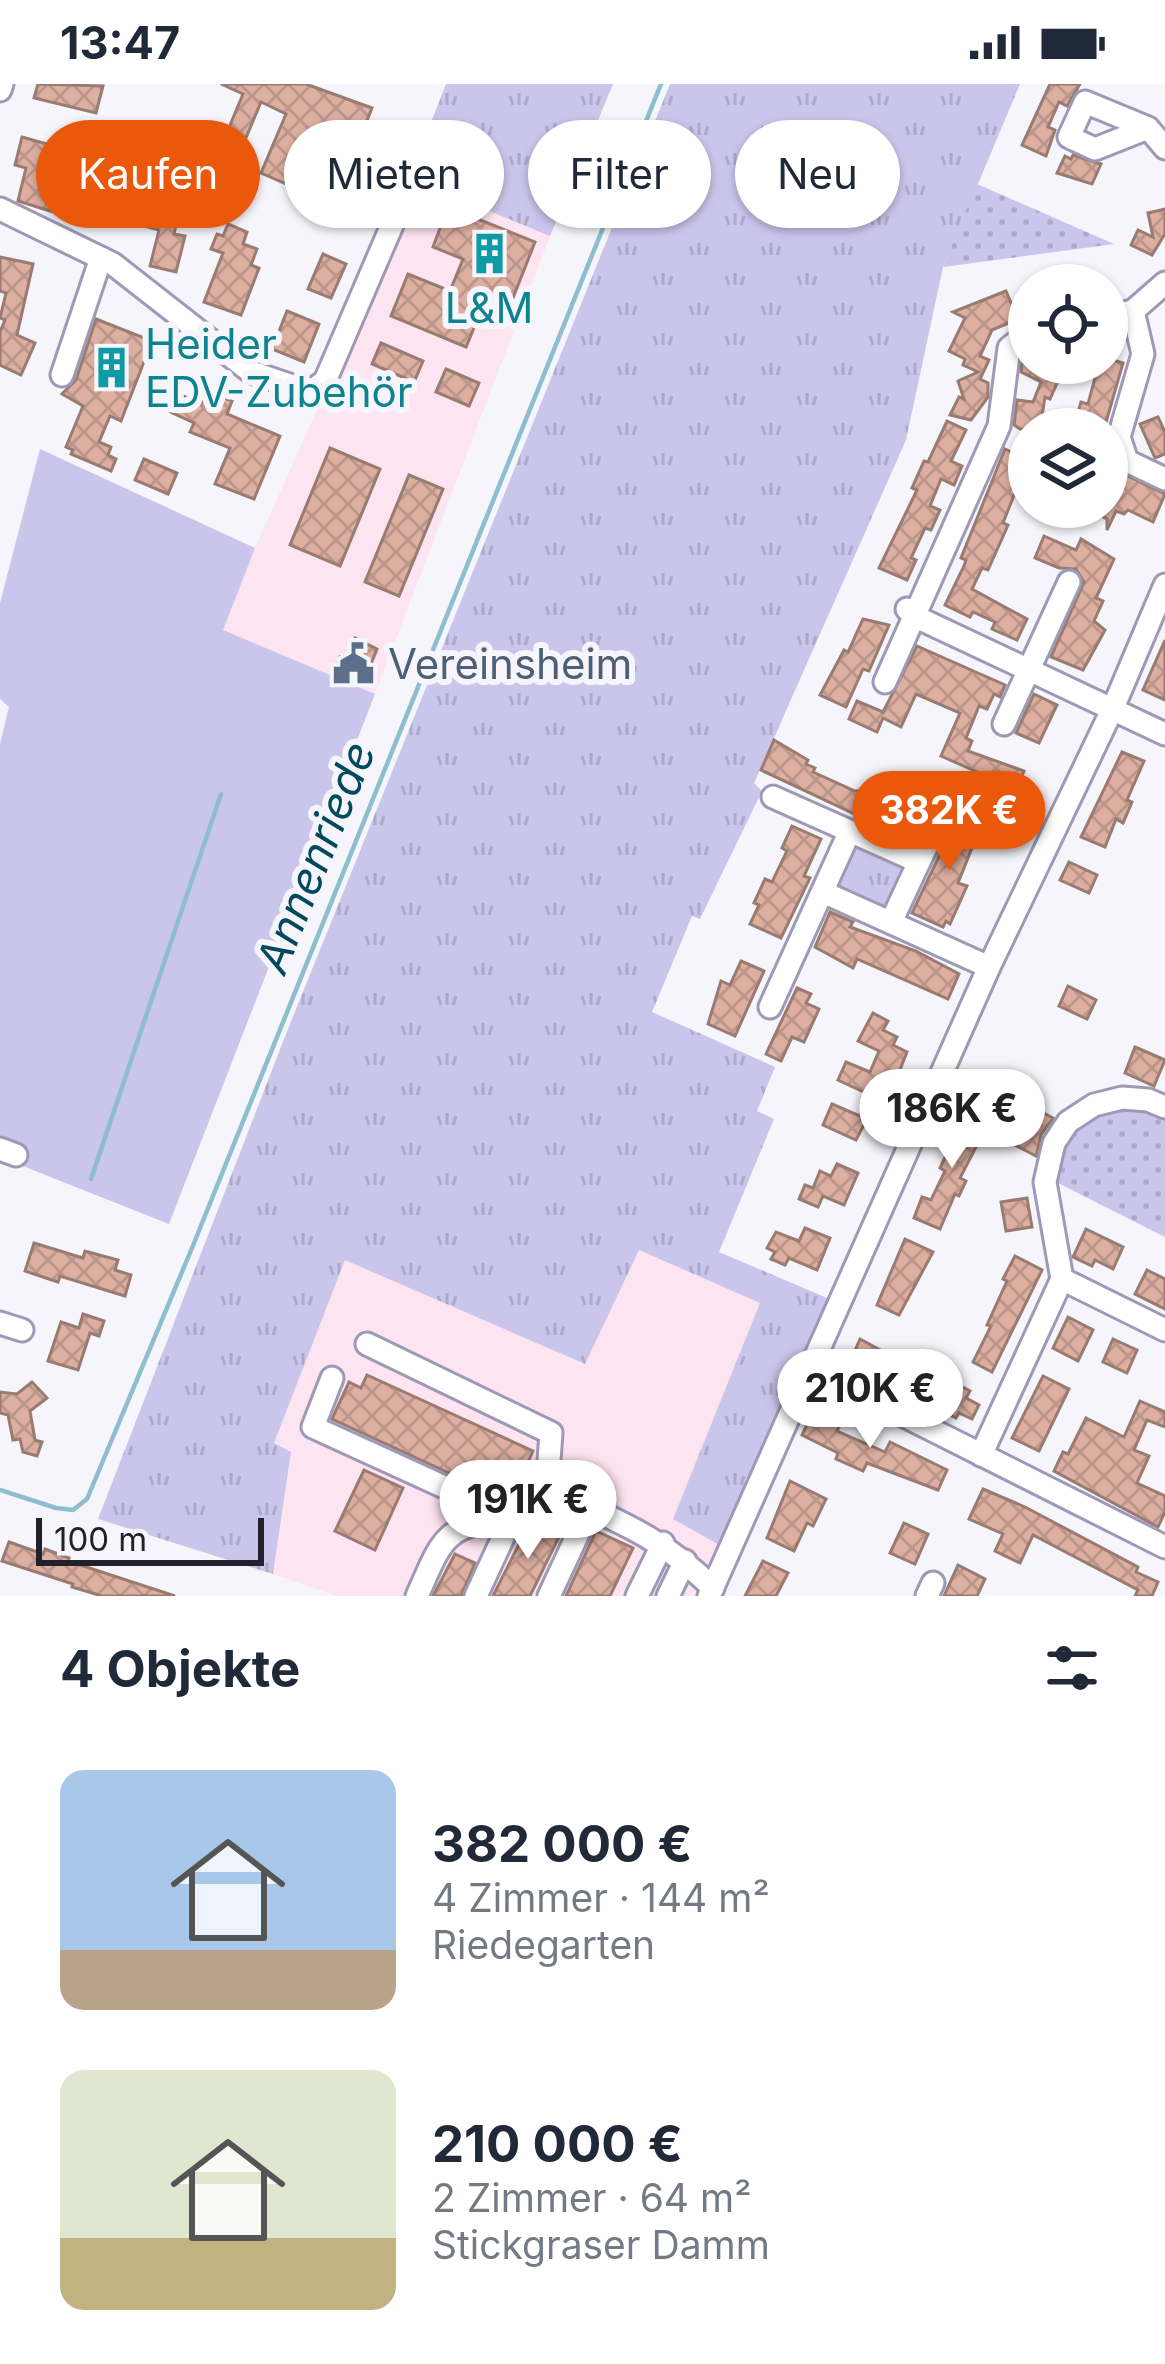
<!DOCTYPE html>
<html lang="de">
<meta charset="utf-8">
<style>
:root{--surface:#fff;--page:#f2f2f3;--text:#1f2937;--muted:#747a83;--accent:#ea580c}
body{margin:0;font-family:Inter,sans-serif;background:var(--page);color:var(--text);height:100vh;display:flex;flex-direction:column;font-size:45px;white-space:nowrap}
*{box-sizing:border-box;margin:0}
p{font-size:39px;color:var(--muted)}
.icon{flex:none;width:66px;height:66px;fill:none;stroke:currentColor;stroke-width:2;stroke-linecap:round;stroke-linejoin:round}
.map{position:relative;height:1512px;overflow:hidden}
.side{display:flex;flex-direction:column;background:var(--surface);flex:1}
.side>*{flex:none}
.guide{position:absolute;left:36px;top:36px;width:1095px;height:108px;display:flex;gap:24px}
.tools{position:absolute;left:1008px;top:180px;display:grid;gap:24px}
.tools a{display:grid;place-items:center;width:120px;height:120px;border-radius:50%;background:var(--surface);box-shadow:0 3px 9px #0004;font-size:60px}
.scale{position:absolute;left:36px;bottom:30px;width:228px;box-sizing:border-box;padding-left:12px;border:6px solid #22202b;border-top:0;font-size:33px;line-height:42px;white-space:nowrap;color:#22202b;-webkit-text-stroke:9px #f5f5fb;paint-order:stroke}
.price{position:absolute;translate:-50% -102px;padding:0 27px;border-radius:42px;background:#fff;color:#222;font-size:39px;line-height:78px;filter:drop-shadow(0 3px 6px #0008)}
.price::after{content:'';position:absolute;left:50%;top:72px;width:36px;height:27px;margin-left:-18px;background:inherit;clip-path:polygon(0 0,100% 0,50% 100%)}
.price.active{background:var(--accent);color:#fff}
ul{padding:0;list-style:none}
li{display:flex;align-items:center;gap:36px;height:300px;padding:0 60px}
li span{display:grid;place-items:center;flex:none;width:336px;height:240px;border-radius:24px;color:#555}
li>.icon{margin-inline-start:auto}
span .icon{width:144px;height:144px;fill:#fffc;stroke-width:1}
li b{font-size:51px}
h2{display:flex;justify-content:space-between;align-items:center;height:144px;padding:0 60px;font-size:51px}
.tag{padding:0 42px;border-radius:54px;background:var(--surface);box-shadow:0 3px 9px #0004;font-size:42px;line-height:108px}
.tag.active{background:var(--accent);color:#fff}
.status{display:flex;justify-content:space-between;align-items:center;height:84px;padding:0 60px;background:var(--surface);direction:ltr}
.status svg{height:33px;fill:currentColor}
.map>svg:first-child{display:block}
.commercial{fill:#fce4f0}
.grass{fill:url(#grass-tufts)}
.park{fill:url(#park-dots)}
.garden{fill:#cac5eb}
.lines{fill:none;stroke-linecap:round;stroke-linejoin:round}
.stream{stroke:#8dbecf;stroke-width:4.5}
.building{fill:url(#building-cross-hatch);stroke:#9a7b71;stroke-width:3}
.minor-casing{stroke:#9d99b6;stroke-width:27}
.minor{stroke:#fff;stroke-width:21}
.labels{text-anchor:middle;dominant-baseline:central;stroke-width:12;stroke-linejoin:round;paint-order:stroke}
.culture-label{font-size:42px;fill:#0d838f;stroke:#f5f5fb}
.service-label{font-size:42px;fill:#4e5e75;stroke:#f5f5fb;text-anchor:start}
.water-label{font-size:45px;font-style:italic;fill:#014a5d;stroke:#f5f5fb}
</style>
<div class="status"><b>13:47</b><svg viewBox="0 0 49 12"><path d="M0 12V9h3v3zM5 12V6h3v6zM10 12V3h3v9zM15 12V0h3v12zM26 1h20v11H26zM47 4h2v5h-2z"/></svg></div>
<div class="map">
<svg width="1165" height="1512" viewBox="0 0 1165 1512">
<defs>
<pattern id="grass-tufts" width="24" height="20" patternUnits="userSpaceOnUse" patternTransform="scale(3)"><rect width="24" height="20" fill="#cac5eb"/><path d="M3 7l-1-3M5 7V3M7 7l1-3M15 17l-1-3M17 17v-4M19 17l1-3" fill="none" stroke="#ada9ca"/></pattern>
<pattern id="park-dots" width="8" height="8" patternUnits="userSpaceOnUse" patternTransform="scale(3)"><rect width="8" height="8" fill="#cac5eb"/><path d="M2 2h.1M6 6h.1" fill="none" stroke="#ada9ca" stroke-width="1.8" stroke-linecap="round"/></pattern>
<pattern id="building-cross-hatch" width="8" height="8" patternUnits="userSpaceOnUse" patternTransform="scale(3)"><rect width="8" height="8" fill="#ddafa1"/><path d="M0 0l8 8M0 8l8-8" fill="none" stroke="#bd968b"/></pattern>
</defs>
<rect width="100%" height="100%" fill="#f5f5fb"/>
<g class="commercial">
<path d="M445,109L550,152L375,610L222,546L255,464L413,112Z"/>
<path d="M638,1166L761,1219L673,1434L723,1463L701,1512H337L273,1490L291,1369L274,1359L345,1175L584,1280Z"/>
</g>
<g class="grass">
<path d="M446,0H613L550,152L445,109L460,59L428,46Z"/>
<path d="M670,0H1020L943,183L906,356L754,699L762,707L700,835L692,832L652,928L775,983L757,1027L774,1035L719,1168L834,1217L723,1463L673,1435L760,1219L639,1166L585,1280L345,1176L274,1359L291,1368L273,1490L98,1435L286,950Z"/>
<path d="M859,763L892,778H903L906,787L891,822L879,827L872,823L873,818L849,808L839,809L836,799L851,766Z"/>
</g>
<g class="park">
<path d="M977,100L1114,160L943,183Z"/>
<path d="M1108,1024H1149L1165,1032V1153L1054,1097C1062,1052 1070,1047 1108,1024Z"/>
</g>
<path class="garden" d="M40,365L255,464L223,546L375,610L169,1140L0,1073V660L9,623L0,615V519Z"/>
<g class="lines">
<g class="stream">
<path d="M91,1095L221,710"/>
<path d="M0,1406L56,1424L73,1426L87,1415L192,1164L661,0"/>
</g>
</g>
<g class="building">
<path d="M38,0L103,2L96,29L34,14Z"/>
<path d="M221,0H306L372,24L343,97L372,109L362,132L357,130L353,140L321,126L325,117L261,89L286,30L261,18L219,118L185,104L174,150L185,152L176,188L150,182L159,146L129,138L145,73L210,89L243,10Z"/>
<path d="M1050,0H1080L1067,22L1059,18L1048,43L1055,46L1046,72L1022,61Z"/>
<path d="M22,53L54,62L51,72L67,76L58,109L105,118L102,131L65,123L63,131L18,117L26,84L15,81Z"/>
<path d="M1073,71L1101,80L1092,100L1057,89L1065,72L1071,75Z"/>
<path d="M448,123L535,158L509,224L486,215L466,263L391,232L408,190L450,207L463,175L433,163Z"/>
<path d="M1165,125V150L1152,171L1131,161L1138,146L1153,153L1148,129Z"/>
<path d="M228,140L247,148L243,160L257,165L251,181L259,184L241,231L204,218L223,169L211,165L217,150L223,152Z"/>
<path d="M323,170L346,180L331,214L308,205Z"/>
<path d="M0,173L33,180L17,251L35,259L21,291L0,281V248L5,236L0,234L6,209L0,207Z"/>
<path d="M1006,207L1018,235L992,246L980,272L989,276L980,295L988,299V313L971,336L950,331L959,313L964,315L958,297L978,288L963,281L965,275L949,267L965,234L953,228Z"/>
<path d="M287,227L319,240L304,278L272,265Z"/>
<path d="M96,235L152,257L121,337L110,332L99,358L111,363L108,371L116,375L111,387L71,370L73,366L66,363L83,322L62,310L76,296Z"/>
<path d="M381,259L423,277L414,298L372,280Z"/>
<path d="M1107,274L1123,279L1104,345H1073L1081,318L1088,320L1099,279H1107Z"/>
<path d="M1022,279H1053L1047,292L1058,297L1050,315L1045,313L1040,345H1020L1014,341L1017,316L1033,318L1041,298L1021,288Z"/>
<path d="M446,285L479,299L469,322L436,308Z"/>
<path d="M160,301L201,320L207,307L232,317L227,330L280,352L254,415L215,400L230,364L190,348L194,339L151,319Z"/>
<path d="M1158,333L1165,348V370L1155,374L1140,340Z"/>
<path d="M947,337L966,346L951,377L962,382L954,401L941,395L930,422L940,426L931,446L925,444L911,474L916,476L907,496L879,484L917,406L912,404L924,377L928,378Z"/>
<path d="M330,364L380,385L340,482L290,461Z"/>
<path d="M1005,365L1028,376L1003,439L1008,441L988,486L982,484L972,505L1027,535L1017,556L992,545L995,538L973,528L970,533L945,521L964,482L966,476L961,474Z"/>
<path d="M144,375L177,389L168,410L135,396Z"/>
<path d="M1107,382L1165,410L1153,438L1128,426L1124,430L1116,427L1107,446V435L1081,423H1107Z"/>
<path d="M409,391L443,405L399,512L365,498Z"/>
<path d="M1044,452L1076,466L1081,455L1114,475L1096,514L1103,517L1094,537L1105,546L1083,586L1051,573L1084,498L1076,485L1059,484L1035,474Z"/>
<path d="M863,535L889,541L869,587L863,585L846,623L820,611L844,566L848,568Z"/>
<path d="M355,554L377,565L369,585L362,582L354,601L332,592L340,573L346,576Z"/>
<path d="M1165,556V616L1143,606Z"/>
<path d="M917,562L1005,601L1000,613L994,610L987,625L979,622L966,654L972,657L968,667L1024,687L1015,707L975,692L977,688L941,672L960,629L916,610L901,643L883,634L877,648L849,635L857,617L883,628Z"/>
<path d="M1034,610L1057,621L1039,659L1016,649Z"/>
<path d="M774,656L808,676L806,680L815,684L813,688L855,707L870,706L923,735L912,757L761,686Z"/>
<path d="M1122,668L1144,677L1127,716L1132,718L1123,739L1116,735L1105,763L1081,753Z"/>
<path d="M961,726L983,736L958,799L967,802L950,840L946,837L943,843L912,829Z"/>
<path d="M792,742L821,755L804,792L810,794L781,854L750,840L759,821L754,819L765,795L772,798L787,767L782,764Z"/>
<path d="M1069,778L1097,791L1089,809L1060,796Z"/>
<path d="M830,828L853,838L850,843L916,867L959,890L948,915L857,875L853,884L815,863Z"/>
<path d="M741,877L764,887L735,952L708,940L721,897L730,901Z"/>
<path d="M1068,902L1096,916L1087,935L1059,922Z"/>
<path d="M797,904L811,910L806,919L819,925L804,958L792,953L781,977L766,970Z"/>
<path d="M873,929L888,937L883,946L897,953L893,961L907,968L887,1019L883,1017L881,1021L868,1015L870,1011L838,996L846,978L870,988L879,967L858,957Z"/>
<path d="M1135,963L1165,976L1154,1002L1125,989Z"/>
<path d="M832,1020L867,1035L856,1056L823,1041Z"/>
<path d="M1032,1023L1053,1034L1041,1051L1036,1072L1011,1059Z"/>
<path d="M963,1027L988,1040L960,1094L966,1097L959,1112L955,1110L940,1145L914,1134L922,1113L931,1116L945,1087L940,1084L958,1046L954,1044Z"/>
<path d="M837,1080L858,1089L844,1121L823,1112L818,1123L799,1115L805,1101L813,1104L820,1087L831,1092Z"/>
<path d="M1027,1114L1032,1143L1006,1147L1001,1118Z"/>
<path d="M805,1144L830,1154L817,1186L789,1174L785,1181L771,1175L775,1168L767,1164L776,1148L799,1157Z"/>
<path d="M1086,1145L1123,1163L1113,1185L1095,1176L1092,1182L1073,1173Z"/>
<path d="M905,1155L933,1168L899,1231L877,1221Z"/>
<path d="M34,1159L83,1174L85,1167L118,1176L115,1186L131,1191L125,1212L60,1192L58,1198L25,1187Z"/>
<path d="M1015,1172L1042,1186L992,1288L973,1278L991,1242L987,1241L1007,1197L1003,1195Z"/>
<path d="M1147,1186L1165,1195V1225L1135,1210Z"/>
<path d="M83,1230L104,1237L99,1252L90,1249L78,1286L48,1277L61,1238L79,1244Z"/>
<path d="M1068,1233L1093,1246L1078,1277L1053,1264Z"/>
<path d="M860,1255L941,1299L944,1294L970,1307L966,1314L979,1321L972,1335L959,1329L956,1334L850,1278Z"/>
<path d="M1113,1255L1137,1266L1127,1289L1103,1278Z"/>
<path d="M367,1291L533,1367L513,1412L509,1416L499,1412L332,1335L349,1298L361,1304Z"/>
<path d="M1043,1292L1069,1305L1039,1367L1012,1354Z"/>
<path d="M32,1298L47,1314L30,1327L35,1356L42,1358L37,1372L23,1368L20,1355L13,1356L8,1331L0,1329V1308L17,1310Z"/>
<path d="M1140,1317L1165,1328V1343L1147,1336L1134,1366L1149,1372L1137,1399L1165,1412V1428L1158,1443L1054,1387L1063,1368L1068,1370L1086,1334L1124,1353Z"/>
<path d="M817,1319L844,1332L837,1347L885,1368L890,1358L947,1386L938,1406L867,1379L863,1387L836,1375L838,1369L802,1351Z"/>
<path d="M364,1386L403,1404L375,1466L335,1447Z"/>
<path d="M790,1397L826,1415L813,1442L807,1439L794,1467L767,1454Z"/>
<path d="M983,1405L1025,1423L1138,1483L1136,1488L1158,1498L1152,1512H1135L1138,1506L1033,1451L1020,1479L995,1467L1003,1450L969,1435Z"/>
<path d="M531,1436L560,1451L530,1512H493Z"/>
<path d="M904,1439L928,1450L915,1480L890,1469Z"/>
<path d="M596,1447L633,1464L610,1512H566Z"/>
<path d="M9,1458L43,1470L45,1465L69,1474L68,1477L175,1512H102L72,1503L73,1500L2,1477Z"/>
<path d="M455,1470L475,1479L461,1512H433Z"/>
<path d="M763,1477L788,1489L776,1512H745Z"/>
<path d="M958,1481L985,1495L977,1512H944Z"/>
</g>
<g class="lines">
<defs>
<g id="minor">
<path d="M0,6L2,0"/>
<path d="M1148,44L1095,65L1069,53L1085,18L1148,44L1165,64"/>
<path d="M0,125L113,180L251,288L310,308L325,297L414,90L426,50L450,61L447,82L414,90"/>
<path d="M1133,227L1143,270L1119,353L1127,377L1165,395"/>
<path d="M1107,232L1133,227L1165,199"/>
<path d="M62,291L101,174"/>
<path d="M907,525L914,532L1165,650"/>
<path d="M885,598L999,342L1009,264L1029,248"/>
<path d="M1004,640L1069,498"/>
<path d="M773,713L919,778L891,838"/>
<path d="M919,778L934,747"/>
<path d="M823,808L989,883"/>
<path d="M770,923L849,749"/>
<path d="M0,1065L16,1071"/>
<path d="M1062,1195L1165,1246"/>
<path d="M0,1239L22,1246"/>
<path d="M367,1260L551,1349L547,1404C616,1437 656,1449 713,1504"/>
<path d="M811,1285L1165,1463"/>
<path d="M332,1294L313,1343L512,1434"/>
<path d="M981,1371L1062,1195L1045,1098L1054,1059L1068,1038L1094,1021L1122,1014L1148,1016L1165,1023"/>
<path d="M417,1512C443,1454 443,1441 512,1434"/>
<path d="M476,1512L512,1434C522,1420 536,1417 547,1404"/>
<path d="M549,1512L590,1424"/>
<path d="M637,1512L663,1459"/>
<path d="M668,1512L685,1477"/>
<path d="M709,1512L989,883L1113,624L1165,501"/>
<path d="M927,1512L933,1499"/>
</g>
</defs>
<use href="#minor" class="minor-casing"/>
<use href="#minor" class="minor"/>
</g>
<defs>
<symbol id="building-bare" viewBox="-9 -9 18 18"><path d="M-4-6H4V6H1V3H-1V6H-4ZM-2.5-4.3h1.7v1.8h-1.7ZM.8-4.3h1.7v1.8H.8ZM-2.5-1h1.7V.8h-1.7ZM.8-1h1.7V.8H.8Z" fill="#0f9aa8" stroke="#f5f5fb" stroke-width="2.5" paint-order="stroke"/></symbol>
<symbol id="civic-bare" viewBox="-9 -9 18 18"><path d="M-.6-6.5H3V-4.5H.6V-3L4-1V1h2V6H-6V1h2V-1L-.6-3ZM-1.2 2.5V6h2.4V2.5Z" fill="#5c6f8a" stroke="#f5f5fb" stroke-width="2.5" paint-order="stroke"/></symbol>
</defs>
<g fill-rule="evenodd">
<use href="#building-bare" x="460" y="140" width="59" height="59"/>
<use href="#building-bare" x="82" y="254" width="59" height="59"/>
<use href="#civic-bare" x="324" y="550" width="59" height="59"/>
</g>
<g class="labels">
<g class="culture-label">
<text x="489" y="223">L&amp;M</text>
<text x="145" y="259" text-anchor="start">Heider<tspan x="145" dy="48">EDV-Zubehör</tspan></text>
</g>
<g class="service-label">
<text x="388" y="579">Vereinsheim</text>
</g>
<g class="water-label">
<text transform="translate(315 773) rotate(-68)">Annenriede</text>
</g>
</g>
</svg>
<div class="tools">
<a><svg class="icon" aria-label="locate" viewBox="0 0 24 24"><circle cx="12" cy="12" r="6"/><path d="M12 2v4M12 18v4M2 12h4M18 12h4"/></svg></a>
<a><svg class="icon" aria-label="layers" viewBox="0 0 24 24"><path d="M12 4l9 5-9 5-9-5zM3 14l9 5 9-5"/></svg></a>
</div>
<div class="scale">100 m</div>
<b class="price active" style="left:949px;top:789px">382K €</b>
<b class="price" style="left:952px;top:1087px">186K €</b>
<b class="price" style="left:870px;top:1367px">210K €</b>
<b class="price" style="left:528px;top:1478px">191K €</b>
<div class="guide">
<a class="tag active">Kaufen</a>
<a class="tag">Mieten</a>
<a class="tag">Filter</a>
<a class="tag">Neu</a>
</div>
</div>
<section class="side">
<h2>4 Objekte<svg class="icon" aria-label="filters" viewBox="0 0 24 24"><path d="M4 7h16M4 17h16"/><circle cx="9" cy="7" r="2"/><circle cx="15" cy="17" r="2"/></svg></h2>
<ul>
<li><span style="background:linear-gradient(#a9c7e8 75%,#b9a48a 0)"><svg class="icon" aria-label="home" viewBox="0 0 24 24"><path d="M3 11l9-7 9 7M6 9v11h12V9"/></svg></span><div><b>382 000 €</b><p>4 Zimmer · 144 m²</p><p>Riedegarten</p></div></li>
<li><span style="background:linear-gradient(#dfe7d0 70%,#c2b280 0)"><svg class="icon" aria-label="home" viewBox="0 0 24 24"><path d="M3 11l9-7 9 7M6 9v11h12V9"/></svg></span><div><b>210 000 €</b><p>2 Zimmer · 64 m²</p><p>Stickgraser Damm</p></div></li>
</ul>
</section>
